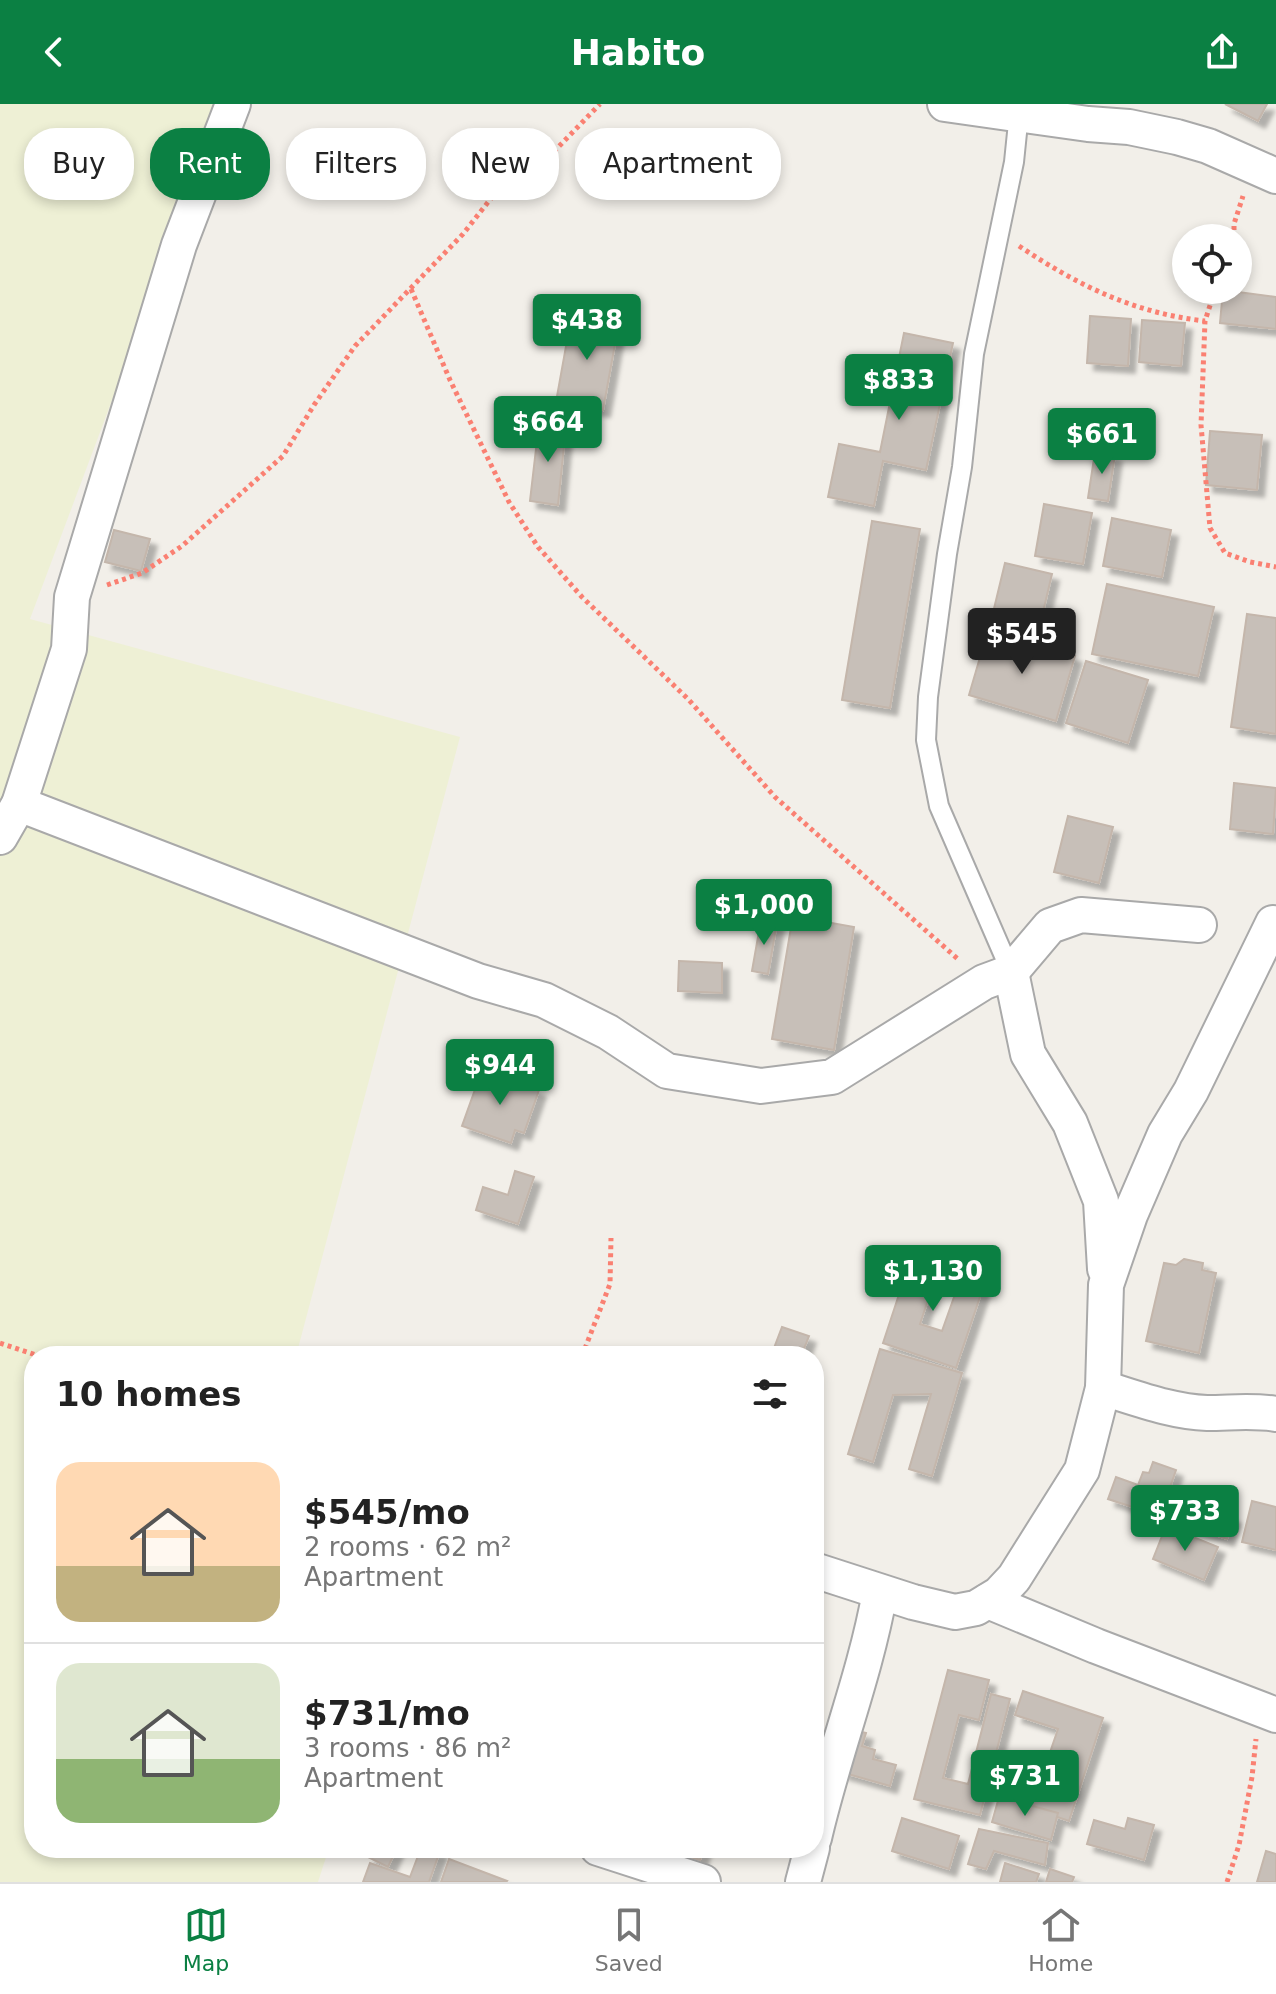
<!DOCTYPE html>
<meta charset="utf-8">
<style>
:root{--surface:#fff;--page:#f2f2f2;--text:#222;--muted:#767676;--line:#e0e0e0;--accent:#0b8043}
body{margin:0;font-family:"DejaVu Sans",sans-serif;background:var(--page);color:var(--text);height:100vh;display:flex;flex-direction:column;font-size:30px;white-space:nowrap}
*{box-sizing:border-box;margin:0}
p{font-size:26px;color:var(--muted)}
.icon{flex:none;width:44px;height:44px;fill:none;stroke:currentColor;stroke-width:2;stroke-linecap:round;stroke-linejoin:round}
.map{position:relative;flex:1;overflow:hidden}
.panel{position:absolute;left:24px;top:1242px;width:800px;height:512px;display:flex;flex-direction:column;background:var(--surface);border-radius:32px;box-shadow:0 4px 12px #0003}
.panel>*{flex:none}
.guide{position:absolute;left:24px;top:24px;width:800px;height:72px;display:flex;gap:16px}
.fabs{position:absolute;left:1172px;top:120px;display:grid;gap:16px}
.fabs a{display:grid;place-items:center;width:80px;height:80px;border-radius:50%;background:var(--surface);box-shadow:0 4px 12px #0003;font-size:40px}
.price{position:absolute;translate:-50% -68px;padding:0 18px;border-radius:8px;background:var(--accent);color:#fff;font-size:26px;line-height:52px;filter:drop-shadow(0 2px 4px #0008)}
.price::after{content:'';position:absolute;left:50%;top:48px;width:24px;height:18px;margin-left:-12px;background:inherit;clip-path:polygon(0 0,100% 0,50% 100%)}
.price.on{background:#222;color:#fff}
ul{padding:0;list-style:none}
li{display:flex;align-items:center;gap:24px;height:200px;padding:0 32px}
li+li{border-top:2px solid var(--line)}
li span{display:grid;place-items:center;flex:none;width:224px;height:160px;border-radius:24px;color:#555}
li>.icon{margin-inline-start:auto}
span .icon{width:96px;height:96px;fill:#fffc;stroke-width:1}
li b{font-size:34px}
h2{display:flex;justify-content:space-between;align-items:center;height:96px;padding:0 32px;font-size:34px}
.pill{padding:0 28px;border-radius:32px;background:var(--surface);box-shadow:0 4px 12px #0003;font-size:28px;line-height:72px}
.pill.on{background:var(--accent);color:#fff}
header{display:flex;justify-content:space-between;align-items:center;height:104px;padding:0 32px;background:var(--accent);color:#fff;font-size:36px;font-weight:800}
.dock{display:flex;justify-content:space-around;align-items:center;height:112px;border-top:2px solid var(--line);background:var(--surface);font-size:22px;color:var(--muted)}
.dock a{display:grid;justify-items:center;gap:4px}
.dock .on{color:var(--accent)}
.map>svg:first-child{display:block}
.farmland{fill:#eef0d5}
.building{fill:#c7bfb8;stroke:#c4b6ab;stroke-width:2;filter:url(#shadow)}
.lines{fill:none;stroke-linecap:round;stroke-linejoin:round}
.lane-casing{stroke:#a9a9a9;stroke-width:22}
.street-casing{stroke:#a9a9a9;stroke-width:38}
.path{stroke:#fa8072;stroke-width:5;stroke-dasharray:4 4;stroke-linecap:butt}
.lane{stroke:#fff;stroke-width:18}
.street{stroke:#fff;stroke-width:34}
</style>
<header><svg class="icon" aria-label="back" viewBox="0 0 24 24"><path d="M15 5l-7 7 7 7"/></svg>Habito<svg class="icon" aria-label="share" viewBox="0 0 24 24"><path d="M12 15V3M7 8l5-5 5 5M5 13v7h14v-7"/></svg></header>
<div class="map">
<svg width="1276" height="1778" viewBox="0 0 1276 1778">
<defs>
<filter id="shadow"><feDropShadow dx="7" dy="7" stdDeviation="2" flood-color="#0004"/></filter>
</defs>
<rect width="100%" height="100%" fill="#f2efe9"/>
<path class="farmland" d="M0,0H223L30,515L460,633L296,1252H34V1744H329L318,1778H0Z"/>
<g class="building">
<path d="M1225,0H1267L1258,17Z"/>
<path d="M1223,186L1276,193V225L1220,219Z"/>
<path d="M572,209L619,218L603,306L556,298Z"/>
<path d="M1090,212L1131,215L1128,262L1087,259Z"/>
<path d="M1142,216L1185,219L1181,262L1139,258Z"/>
<path d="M904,229L953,239L926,366L883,357L874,402L828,393L839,340L880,348Z"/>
<path d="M539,319L566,322L558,401L530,397Z"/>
<path d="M1210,327L1262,331L1257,386L1206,381Z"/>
<path d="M1095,348L1115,351L1108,397L1088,394Z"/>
<path d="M1044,400L1092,409L1083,460L1035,452Z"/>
<path d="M1112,414L1171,426L1162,473L1103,462Z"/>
<path d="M872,417L920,425L890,604L842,596Z"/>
<path d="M114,426L150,435L141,467L105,458Z"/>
<path d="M1005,459L1052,470L1038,529L991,517Z"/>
<path d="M1107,480L1214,503L1198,572L1092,550Z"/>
<path d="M1247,510L1276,514V630L1231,623Z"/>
<path d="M988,526L1075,552L1056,617L969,591Z"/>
<path d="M1086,557L1148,576L1128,639L1066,619Z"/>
<path d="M1234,679L1276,684L1273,730L1230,725Z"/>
<path d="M1068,712L1113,723L1099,779L1054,768Z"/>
<path d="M793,812L854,823L834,946L772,935Z"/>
<path d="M761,816L777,819L768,870L752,867Z"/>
<path d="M679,857L722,859V889L678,887Z"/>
<path d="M482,966L539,986L524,1029L515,1026L511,1039L462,1022Z"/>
<path d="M515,1067L534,1073L518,1120L476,1106L483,1083L508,1091Z"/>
<path d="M913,1148L941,1157L920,1220L942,1227L964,1165L987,1172L956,1264L883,1239Z"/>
<path d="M1184,1155L1203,1159L1202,1166L1216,1169L1199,1249L1146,1237L1164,1159L1176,1161Z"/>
<path d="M782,1223L809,1232L801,1252H771Z"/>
<path d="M880,1245L962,1269L932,1372L909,1365L931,1290L893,1291L873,1358L848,1350Z"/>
<path d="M1153,1358L1176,1366L1160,1412L1108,1395L1116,1373L1138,1381L1143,1368L1149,1369Z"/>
<path d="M1183,1396L1234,1413L1227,1435L1176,1418Z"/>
<path d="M1252,1397L1276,1403V1446L1242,1438Z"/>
<path d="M1166,1422L1218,1443L1204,1476L1153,1455Z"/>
<path d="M948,1566L989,1576L979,1616L959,1611L943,1674L968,1680L991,1590L1010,1595L980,1711L914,1695Z"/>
<path d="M1023,1587L1103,1614L1069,1717L1031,1704L1058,1625L1015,1611Z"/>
<path d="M853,1626L866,1629L862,1642L875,1646L873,1655L896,1661L890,1682L841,1668Z"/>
<path d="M999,1693L1058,1709L1051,1736L992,1718Z"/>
<path d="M902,1714L959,1732L949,1765L892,1747Z"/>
<path d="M1128,1714L1154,1721L1144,1756L1087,1740L1094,1716L1125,1725Z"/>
<path d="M979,1725L1048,1739L1045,1761L994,1747L986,1765L968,1760Z"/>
<path d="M372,1744H397L388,1763L368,1753Z"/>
<path d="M421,1744L440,1747L429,1778H363L370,1759L410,1773Z"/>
<path d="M684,1744H704L700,1756L682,1750Z"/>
<path d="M1266,1747L1276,1750V1778H1257Z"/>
<path d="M449,1755L507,1777L506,1778H441Z"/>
<path d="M1005,1759L1039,1770L1036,1778H1000Z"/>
<path d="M1050,1765L1074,1773L1072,1778H1046Z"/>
</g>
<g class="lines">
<defs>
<path id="lane" d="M1011,868L939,702L926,636L928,593L947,450L962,363L974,250L1014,58L1019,9"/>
<g id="street">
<path d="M945,0L1088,20L1129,23L1177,33L1208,42L1276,72"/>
<path d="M19,700L478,877L544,896L608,928L667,967L761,982L832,973L984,878L1011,868L1050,822L1081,811L1199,821"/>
<path d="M0,733L19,700L69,545L72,493L179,141L233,0"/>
<path d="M1011,868L1028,950L1070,1019L1101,1097L1105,1165"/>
<path d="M1103,1284C1136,1294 1172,1308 1207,1309C1231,1309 1252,1306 1276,1310"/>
<path d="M814,1466L913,1498L955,1508L976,1504L999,1490L1014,1474L1082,1366L1103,1284L1106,1181L1130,1111L1165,1030L1191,987L1273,819L1276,820"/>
<path d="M988,1497L1096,1542L1276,1611"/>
<path d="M814,1734C833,1651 865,1572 880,1488"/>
<path d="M598,1744L703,1778"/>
<path d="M803,1778L812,1744"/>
</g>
</defs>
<use href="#lane" class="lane-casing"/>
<use href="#street" class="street-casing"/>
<g class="path">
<path d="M1234,134V120L1243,92"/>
<path d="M1019,142C1079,182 1134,209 1205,217"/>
<path d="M411,185L450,276L509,398L538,443L582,493L688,595L775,693L959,856"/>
<path d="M1215,186L1205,217L1201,321L1210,424L1225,449L1250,458L1276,463"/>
<path d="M107,481L142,469L182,442L283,352L314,301L355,242L463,130L496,88L538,64L600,0"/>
<path d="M0,1239L39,1252"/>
<path d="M582,1252L610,1180L611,1134"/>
<path d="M1227,1778L1239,1741L1252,1673L1256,1635"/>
</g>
<use href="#lane" class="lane"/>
<use href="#street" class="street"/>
</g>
</svg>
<div class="fabs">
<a><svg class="icon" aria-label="locate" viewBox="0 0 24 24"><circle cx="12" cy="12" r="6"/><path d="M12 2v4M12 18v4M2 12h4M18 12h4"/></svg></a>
</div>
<b class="price" style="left:587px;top:258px">$438</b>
<b class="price" style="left:899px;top:318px">$833</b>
<b class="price" style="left:548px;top:360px">$664</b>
<b class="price" style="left:1102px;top:372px">$661</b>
<b class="price on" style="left:1022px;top:572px">$545</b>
<b class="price" style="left:764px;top:843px">$1,000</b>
<b class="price" style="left:500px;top:1003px">$944</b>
<b class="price" style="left:933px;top:1209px">$1,130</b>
<b class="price" style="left:1185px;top:1449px">$733</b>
<b class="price" style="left:1025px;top:1714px">$731</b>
<div class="guide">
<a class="pill">Buy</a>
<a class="pill on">Rent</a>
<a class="pill">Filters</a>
<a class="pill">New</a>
<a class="pill">Apartment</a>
</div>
<section class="panel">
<h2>10 homes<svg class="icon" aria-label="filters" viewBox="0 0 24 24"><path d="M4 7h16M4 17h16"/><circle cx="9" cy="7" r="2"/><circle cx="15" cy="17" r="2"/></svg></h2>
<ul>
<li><span style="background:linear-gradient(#ffd9b3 65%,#c2b280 0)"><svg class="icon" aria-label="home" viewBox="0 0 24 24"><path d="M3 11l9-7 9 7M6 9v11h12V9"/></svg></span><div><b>$545/mo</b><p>2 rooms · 62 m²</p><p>Apartment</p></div></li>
<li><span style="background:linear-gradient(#dfe7d0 60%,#8fb573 0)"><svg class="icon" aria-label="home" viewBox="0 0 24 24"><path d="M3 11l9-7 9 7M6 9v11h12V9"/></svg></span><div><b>$731/mo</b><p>3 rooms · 86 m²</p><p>Apartment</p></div></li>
</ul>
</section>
</div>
<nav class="dock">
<a class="on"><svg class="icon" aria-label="map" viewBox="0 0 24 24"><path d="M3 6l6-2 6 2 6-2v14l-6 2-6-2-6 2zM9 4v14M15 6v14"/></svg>Map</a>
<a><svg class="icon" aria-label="saved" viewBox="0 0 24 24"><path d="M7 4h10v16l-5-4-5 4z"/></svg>Saved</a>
<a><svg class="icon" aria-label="home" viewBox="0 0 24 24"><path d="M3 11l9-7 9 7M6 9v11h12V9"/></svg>Home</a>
</nav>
